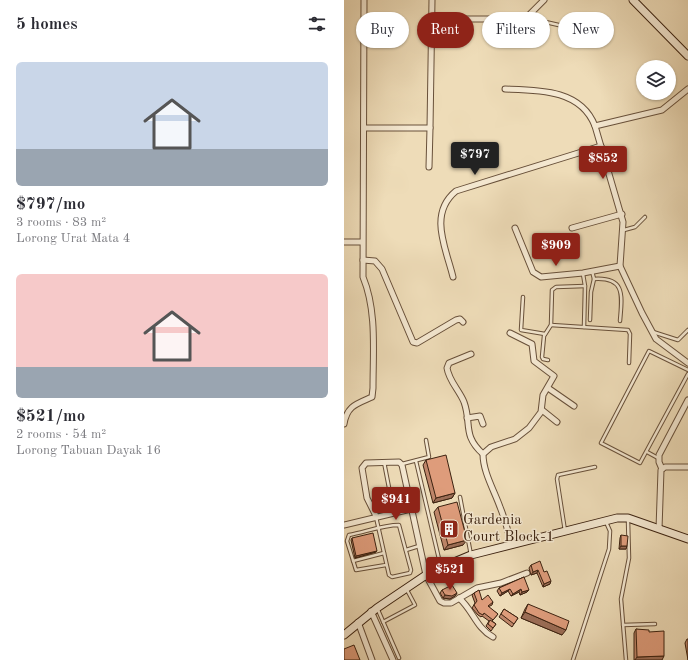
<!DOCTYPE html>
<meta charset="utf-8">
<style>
:root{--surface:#fff;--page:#f7f7f7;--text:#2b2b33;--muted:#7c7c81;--accent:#8f2418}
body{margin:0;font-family:"Old Standard TT",serif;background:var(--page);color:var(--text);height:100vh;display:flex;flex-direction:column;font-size:15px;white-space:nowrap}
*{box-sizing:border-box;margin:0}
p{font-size:13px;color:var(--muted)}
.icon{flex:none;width:22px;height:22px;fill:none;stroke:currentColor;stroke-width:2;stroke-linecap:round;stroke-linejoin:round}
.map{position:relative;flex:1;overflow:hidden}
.drawer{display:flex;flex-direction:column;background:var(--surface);width:344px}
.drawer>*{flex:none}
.guide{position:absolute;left:12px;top:12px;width:272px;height:36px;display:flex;gap:8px}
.fabs{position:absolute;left:292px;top:60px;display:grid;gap:8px}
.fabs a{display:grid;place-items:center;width:40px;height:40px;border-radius:50%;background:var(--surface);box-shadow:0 1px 3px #0004;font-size:20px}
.price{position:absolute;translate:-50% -34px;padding:0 9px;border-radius:4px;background:var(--accent);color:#fff;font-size:13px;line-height:26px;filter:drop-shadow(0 1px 2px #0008)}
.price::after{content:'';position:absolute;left:50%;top:24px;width:12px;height:9px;margin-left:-6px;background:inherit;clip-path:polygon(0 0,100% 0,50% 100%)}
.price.selected{background:#222;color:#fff}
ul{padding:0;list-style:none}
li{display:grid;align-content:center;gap:8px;height:212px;padding:0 16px}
li span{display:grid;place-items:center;height:124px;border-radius:6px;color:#555}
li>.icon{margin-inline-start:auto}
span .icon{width:72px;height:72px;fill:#fffc;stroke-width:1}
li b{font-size:17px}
h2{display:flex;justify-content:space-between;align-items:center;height:48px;padding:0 16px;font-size:17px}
.chip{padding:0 14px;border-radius:18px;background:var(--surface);box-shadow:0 1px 3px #0004;font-size:14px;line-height:36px}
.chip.selected{background:var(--accent);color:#fff}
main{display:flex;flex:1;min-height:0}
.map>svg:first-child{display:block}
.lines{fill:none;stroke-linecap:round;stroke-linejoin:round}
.lane-casing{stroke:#68503a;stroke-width:4.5}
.street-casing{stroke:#68503a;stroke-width:7}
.secondary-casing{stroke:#3c2210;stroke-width:9}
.lane{stroke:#f4e8d1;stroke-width:2.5}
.street{stroke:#f4e8d1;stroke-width:5}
.secondary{stroke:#f4e8d1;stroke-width:7}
.wall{fill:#bf866a;stroke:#3c2210}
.shaded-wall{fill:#9b6d56;stroke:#3c2210}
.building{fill:#de9c7b;stroke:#3c2210}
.labels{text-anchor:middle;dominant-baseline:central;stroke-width:3;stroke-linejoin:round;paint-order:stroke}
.poi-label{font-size:15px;fill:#3c2210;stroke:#f4e8d1;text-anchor:start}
</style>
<main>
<section class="drawer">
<h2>5 homes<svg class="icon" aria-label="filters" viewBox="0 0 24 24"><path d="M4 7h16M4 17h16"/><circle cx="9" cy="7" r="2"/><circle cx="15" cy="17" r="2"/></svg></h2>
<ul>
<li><span style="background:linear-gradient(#c9d6e8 70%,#9aa5b1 0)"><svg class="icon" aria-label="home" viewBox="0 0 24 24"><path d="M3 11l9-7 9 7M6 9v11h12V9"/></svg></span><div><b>$797/mo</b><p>3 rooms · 83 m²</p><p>Lorong Urat Mata 4</p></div></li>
<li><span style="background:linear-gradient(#f6c9c9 75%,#9aa5b1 0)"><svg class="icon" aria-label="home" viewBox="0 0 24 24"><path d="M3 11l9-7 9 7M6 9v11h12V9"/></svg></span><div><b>$521/mo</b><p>2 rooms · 54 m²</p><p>Lorong Tabuan Dayak 16</p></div></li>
</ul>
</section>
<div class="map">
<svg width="344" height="660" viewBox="0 0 344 660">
<rect width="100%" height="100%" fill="#eedcb8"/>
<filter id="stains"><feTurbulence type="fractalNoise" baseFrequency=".005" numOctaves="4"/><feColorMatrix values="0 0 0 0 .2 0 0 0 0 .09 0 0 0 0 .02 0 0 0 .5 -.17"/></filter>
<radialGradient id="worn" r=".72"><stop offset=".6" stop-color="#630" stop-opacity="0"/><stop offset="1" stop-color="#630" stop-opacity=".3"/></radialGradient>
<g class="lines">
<defs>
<g id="lane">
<path d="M184,18L219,26"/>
<path d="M280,230L291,227L301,217"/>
<path d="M248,271L250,279C282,277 278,296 276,321"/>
<path d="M239,274L241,286L240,327"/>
<path d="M179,297L177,330L201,334"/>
<path d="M246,320L247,292L250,279"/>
<path d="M207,325L284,330L286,334L285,363"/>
<path d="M309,332L334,340L344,330"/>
<path d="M204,360L199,359L198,357L200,336L207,325L208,290L212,287L241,286"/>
<path d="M344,370L305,351L257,443L296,463L344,374"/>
<path d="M303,452L314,458"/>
<path d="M72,461L95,559"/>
<path d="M58,464L85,457L82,440"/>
<path d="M116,497L127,555"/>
<path d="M28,506L45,501L47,498L40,462"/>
<path d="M32,517L45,575L48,577L66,573L67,570L55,525C39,525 21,532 5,535L3,541L12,570L42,565"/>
<path d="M221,531L213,479L214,475L251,467"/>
<path d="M62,550L75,546"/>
<path d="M9,561L40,553"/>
<path d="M34,610L55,658"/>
<path d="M39,622L71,605L63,590"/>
<path d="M279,625L311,624"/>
<path d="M229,660L265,549L266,531L262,522"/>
<path d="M282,660L277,599L285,558L284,520"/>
</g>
<g id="street">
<path d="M89,19H181L200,0"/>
<path d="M161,89C194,90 237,89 251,126"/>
<path d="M344,89L318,110L251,126L279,222L276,266L298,313L312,339L344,363"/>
<path d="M20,128H86L88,0"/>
<path d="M85,167L86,128"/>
<path d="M171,228L189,272L197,277L239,273L276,266"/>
<path d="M228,228L278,214"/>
<path d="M0,242H18"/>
<path d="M19,260L31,261L38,269L69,342L73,343L112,320L116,319L119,322"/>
<path d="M109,277C102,248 84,214 112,191L257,146"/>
<path d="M166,333L188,344L190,361L210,376L199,395L197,412L185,428L171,439L147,447L139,454C139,472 150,490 156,507C161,519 164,532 168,545"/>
<path d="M127,354L105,363L103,368C105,381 115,390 120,402C128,424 118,435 139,454"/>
<path d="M204,388L230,406"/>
<path d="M198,410L213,422"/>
<path d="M123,418L136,416L139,424"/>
<path d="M0,424C3,406 12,404 28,397L29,388C29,351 33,311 19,277L20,0"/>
<path d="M318,469L315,462V455L344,400"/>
<path d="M32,516L23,498L18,468L22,463L55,462L58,465L82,575L96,601L100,603H107L133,588L157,583L183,573"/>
<path d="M0,525L67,509"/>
<path d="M315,529L317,470L321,467H344"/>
<path d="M115,598C129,610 132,628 149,637"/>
<path d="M27,611L49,660"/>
<path d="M14,622L28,660"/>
</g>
<g id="secondary">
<path d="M289,0L344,56"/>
<path d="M0,635L33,608L82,575L103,565L127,555L273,518H284L344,539"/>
</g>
</defs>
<use href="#lane" class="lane-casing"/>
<use href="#street" class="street-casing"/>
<use href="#secondary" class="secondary-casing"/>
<use href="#lane" class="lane"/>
<use href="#street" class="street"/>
<use href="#secondary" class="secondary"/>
</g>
<g class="wall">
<path d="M82,460L111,493L108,498L89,503L79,465Z"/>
<path d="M94,507L119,545L100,550L90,512Z"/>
<path d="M277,535L282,549H275L276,538Z"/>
<path d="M8,538L33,551L32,552L11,558L7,540Z"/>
<path d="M187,565L200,572L206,584L199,587L193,573L187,575L185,568Z"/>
<path d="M180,577L183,592L176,595L175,592L167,596L164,591L156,596L153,591L155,588Z"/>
<path d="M98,590L113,593L111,596L106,599L99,598L96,593Z"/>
<path d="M130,593L138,600L149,602L148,605L144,607L154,614L148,621L152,624L147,631L142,626L145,621L138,616L137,617L134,615L128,608L131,603L128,595Z"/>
<path d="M184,604L218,635L177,618L181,609Z"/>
<path d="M160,609L174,618L168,627L155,617Z"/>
<path d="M292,629L305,632L318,660H290V633Z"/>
<path d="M343,639H344V660L341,643Z"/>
</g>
<g class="shaded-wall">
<path d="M111,493L108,498L89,503L92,498Z"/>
<path d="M123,540L119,545L100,550L104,545Z"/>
<path d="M277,546H283L282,549H275Z"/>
<path d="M33,551L32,552L11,558L12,556Z"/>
<path d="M194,570L193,573L187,575L189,572Z"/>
<path d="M207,581L206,584L199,587L200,584Z"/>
<path d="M166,589L164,591L156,596L158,593Z"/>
<path d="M177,589L175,592L167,596L169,594Z"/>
<path d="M185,590L183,592L176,595L178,592Z"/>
<path d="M113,593L111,596L106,599L99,598L101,595Z"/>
<path d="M181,612L222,630L218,635L177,618Z"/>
<path d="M320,656L318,660H291L293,657Z"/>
</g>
<g class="building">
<path d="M102,455L111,493L92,498L82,460Z"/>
<path d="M113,502L123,540L104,545L94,507Z"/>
<path d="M29,533L33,551L12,556L8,538Z"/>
<path d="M277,535L284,536L283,546H277Z"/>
<path d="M196,561L200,572L203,571L207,581L200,584L194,570L189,572L187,565Z"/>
<path d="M180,577L185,590L178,592L177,589L169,594L166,589L158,593L155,588Z"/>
<path d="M108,585L113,593L108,596L101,595L98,590Z"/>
<path d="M135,590L138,600L144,595L149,602L144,606L154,614L149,620L140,613L139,615L135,613L130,605L133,601L130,593Z"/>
<path d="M184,604L225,621L222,630L181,612Z"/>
<path d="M160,609L174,618L170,624L157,614Z"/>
<path d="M146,620L152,624L149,628L144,624Z"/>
<path d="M292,629L305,630V632L320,631V656L293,657Z"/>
<path d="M10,645L16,660H0V649Z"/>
</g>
<defs>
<symbol id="building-square" viewBox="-11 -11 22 22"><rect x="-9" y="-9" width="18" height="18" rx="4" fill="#8f2418" stroke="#f4e8d1"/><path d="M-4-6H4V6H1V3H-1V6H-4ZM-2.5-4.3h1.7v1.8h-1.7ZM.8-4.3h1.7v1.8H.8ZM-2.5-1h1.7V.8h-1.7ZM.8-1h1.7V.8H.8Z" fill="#fff"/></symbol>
</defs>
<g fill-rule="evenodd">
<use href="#building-square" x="94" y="518" width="22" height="22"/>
</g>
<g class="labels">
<g class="poi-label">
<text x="119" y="520">Gardenia<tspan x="119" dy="17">Court Block-1</tspan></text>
</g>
</g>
<rect width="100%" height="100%" filter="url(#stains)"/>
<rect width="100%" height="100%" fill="url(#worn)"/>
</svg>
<div class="fabs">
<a><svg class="icon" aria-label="layers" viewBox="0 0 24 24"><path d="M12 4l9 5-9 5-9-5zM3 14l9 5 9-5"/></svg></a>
</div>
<b class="price selected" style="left:131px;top:176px">$797</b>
<b class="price" style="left:259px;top:180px">$852</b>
<b class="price" style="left:212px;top:267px">$909</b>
<b class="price" style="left:52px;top:521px">$941</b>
<b class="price" style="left:106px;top:591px">$521</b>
<div class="guide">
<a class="chip">Buy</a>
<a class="chip selected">Rent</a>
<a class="chip">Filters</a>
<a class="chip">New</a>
</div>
</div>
</main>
